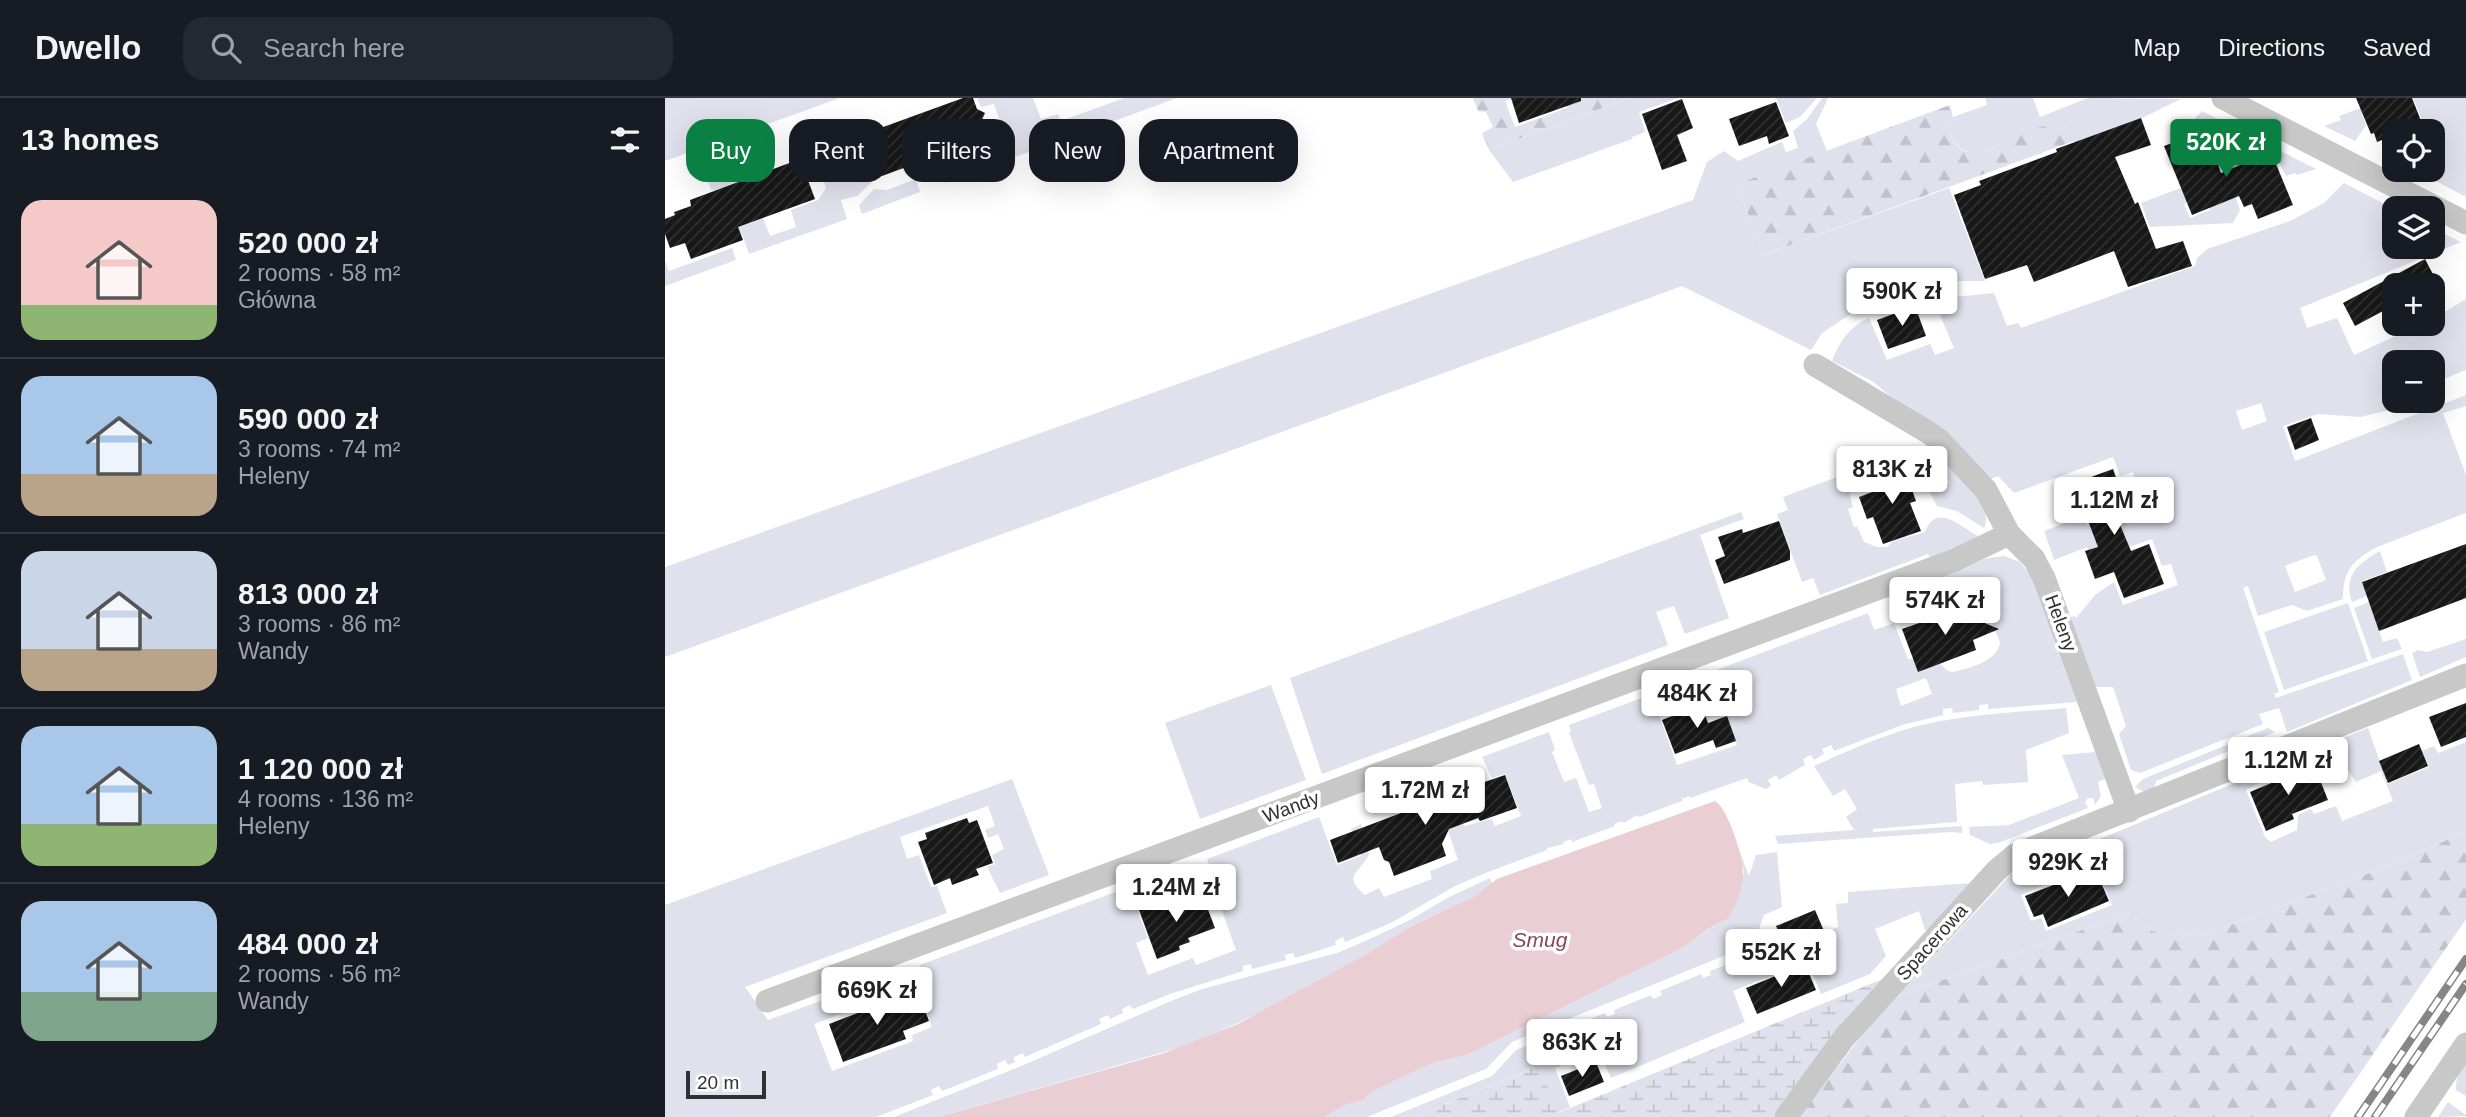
<!DOCTYPE html>
<meta charset="utf-8">
<style>
:root{--surface:#171b24;--page:#242831;--text:#f1f3f6;--muted:#9ea1a6;--line:#363941;--accent:#0b8043}
body{margin:0;font-family:Arial,sans-serif;background:var(--page);color:var(--text);height:100vh;display:flex;flex-direction:column;font-size:26px;white-space:nowrap}
*{box-sizing:border-box;margin:0}
p{font-size:23px;color:var(--muted)}
.icon{flex:none;width:38px;height:38px;fill:none;stroke:currentColor;stroke-width:2;stroke-linecap:round;stroke-linejoin:round}
.map{position:relative;flex:1;overflow:hidden}
.drawer{display:flex;flex-direction:column;background:var(--surface);width:665px}
.drawer>*{flex:none}
.hud{position:absolute;left:21px;top:21px;width:665px;height:63px;display:flex;gap:14px}
.controls{position:absolute;left:1717px;top:21px;display:grid;gap:14px}
.controls a{display:grid;place-items:center;width:63px;height:63px;border-radius:14px;background:var(--surface);box-shadow:0 7px 28px #0002;font-size:35px}
.scale{position:absolute;left:21px;bottom:18px;width:80px;box-sizing:border-box;padding-left:7px;border:4px solid #313131;border-top:0;font-size:19px;line-height:24px;white-space:nowrap;color:#313131;-webkit-text-stroke:5px #fff;paint-order:stroke}
.price{position:absolute;translate:-50% -60px;padding:0 16px;border-radius:7px;background:#fff;color:#222;font-size:23px;line-height:46px;filter:drop-shadow(0 2px 4px #0008)}
.price::after{content:'';position:absolute;left:50%;top:42px;width:21px;height:16px;margin-left:-10px;background:inherit;clip-path:polygon(0 0,100% 0,50% 100%)}
.price.on{background:var(--accent);color:#fff}
ul{padding:0;list-style:none}
li{display:flex;align-items:center;gap:21px;height:175px;padding:0 21px}
li+li{border-top:2px solid var(--line)}
li span{display:grid;place-items:center;flex:none;width:196px;height:140px;border-radius:21px;color:#555}
li>.icon{margin-inline-start:auto}
span .icon{width:84px;height:84px;fill:#fffc;stroke-width:1}
li b{font-size:30px}
h2{display:flex;justify-content:space-between;align-items:center;height:84px;padding:0 21px;font-size:30px}
.pill{padding:0 24px;border-radius:21px;background:var(--surface);box-shadow:0 7px 28px #0002;font-size:24px;line-height:63px}
.pill.on{background:var(--accent);color:#fff}
header{display:flex;align-items:center;gap:42px;box-sizing:border-box;height:98px;padding:0 35px;background:var(--surface);border-bottom:2px solid var(--line)}
header strong{font-size:33px}
nav{display:flex;gap:38px;margin-inline-start:auto;font-size:24px}
.search{width:490px;height:63px;background:var(--page);display:flex;align-items:center;gap:18px;box-sizing:border-box;padding:0 24px;border-radius:21px;color:var(--muted);font-size:26px}
main{display:flex;flex:1;min-height:0}
.map>svg:first-child{display:block}
.green{fill:#e0e1ec;fill-rule:evenodd}
.forest{fill:url(#forest-firs)}
.wetland{fill:url(#wetland-marsh)}
.water{fill:#e9cfd3}
.building{fill:url(#building-hatch)}
.lines{fill:none;stroke-linecap:round;stroke-linejoin:round}
.street{stroke:#c8c8c8;stroke-width:23}
.rail-casing{stroke:#868686;stroke-width:8}
.rail{stroke:#fff;stroke-width:5;stroke-dasharray:16;stroke-linecap:butt}
.labels{text-anchor:middle;dominant-baseline:central;stroke-width:7;stroke-linejoin:round;paint-order:stroke}
.street-label{font-size:19px;fill:#313131;stroke:#fff}
.water-label{font-size:21px;font-style:italic;fill:#8b4752;stroke:#fff}
</style>
<header>
<strong>Dwello</strong>
<div class="search"><svg class="icon" aria-label="search" viewBox="0 0 24 24"><circle cx="10" cy="10" r="6"/><path d="M15 15l6 6"/></svg>Search here</div>
<nav><a>Map</a><a>Directions</a><a>Saved</a></nav>
</header>
<main>
<section class="drawer">
<h2>13 homes<svg class="icon" aria-label="filters" viewBox="0 0 24 24"><path d="M4 7h16M4 17h16"/><circle cx="9" cy="7" r="2"/><circle cx="15" cy="17" r="2"/></svg></h2>
<ul>
<li><span style="background:linear-gradient(#f6c9c9 75%,#8fb573 0)"><svg class="icon" aria-label="home" viewBox="0 0 24 24"><path d="M3 11l9-7 9 7M6 9v11h12V9"/></svg></span><div><b>520 000 zł</b><p>2 rooms · 58 m²</p><p>Główna</p></div></li>
<li><span style="background:linear-gradient(#a9c7e8 70%,#b9a48a 0)"><svg class="icon" aria-label="home" viewBox="0 0 24 24"><path d="M3 11l9-7 9 7M6 9v11h12V9"/></svg></span><div><b>590 000 zł</b><p>3 rooms · 74 m²</p><p>Heleny</p></div></li>
<li><span style="background:linear-gradient(#c9d6e8 70%,#b9a48a 0)"><svg class="icon" aria-label="home" viewBox="0 0 24 24"><path d="M3 11l9-7 9 7M6 9v11h12V9"/></svg></span><div><b>813 000 zł</b><p>3 rooms · 86 m²</p><p>Wandy</p></div></li>
<li><span style="background:linear-gradient(#a9c7e8 70%,#8fb573 0)"><svg class="icon" aria-label="home" viewBox="0 0 24 24"><path d="M3 11l9-7 9 7M6 9v11h12V9"/></svg></span><div><b>1 120 000 zł</b><p>4 rooms · 136 m²</p><p>Heleny</p></div></li>
<li><span style="background:linear-gradient(#a9c7e8 65%,#7fa58c 0)"><svg class="icon" aria-label="home" viewBox="0 0 24 24"><path d="M3 11l9-7 9 7M6 9v11h12V9"/></svg></span><div><b>484 000 zł</b><p>2 rooms · 56 m²</p><p>Wandy</p></div></li>
</ul>
</section>
<div class="map">
<svg width="1801" height="1019" viewBox="0 0 1801 1019">
<defs>
<pattern id="forest-firs" width="22" height="20" patternUnits="userSpaceOnUse" patternTransform="scale(1.75)"><rect width="22" height="20" fill="#e0e1ec"/><path d="M5 1l3.5 6h-7zM16 11l3.5 6h-7z" fill="#c1c2cb"/></pattern>
<pattern id="wetland-marsh" width="20" height="14" patternUnits="userSpaceOnUse" patternTransform="scale(1.75)"><rect width="20" height="14" fill="#e0e1ec"/><path d="M1 5h8M5 5V1M11 12h8M15 12V8" fill="none" stroke="#c1c2cb"/></pattern>
<pattern id="building-hatch" width="6" height="6" patternUnits="userSpaceOnUse" patternTransform="scale(1.75)"><rect width="6" height="6" fill="#181818"/><path d="M-1 1l2-2M0 6l6-6M5 7l2-2" fill="none" stroke="#313131"/></pattern>
</defs>
<rect width="100%" height="100%" fill="#fff"/>
<g class="green">
<path d="M0,0H175L0,63Z"/>
<path d="M312,0H368L376,21L393,16L396,23L459,0H512L279,85L267,51L270,50L274,61L340,37L329,6L316,9Z"/>
<path d="M964,0H1013L974,14L980,34L967,39V41L848,84L824,52Z"/>
<path d="M1111,0H1152L1135,19L1121,25Z"/>
<path d="M1157,0H1163L1151,26L1162,53L1072,86L1098,157L1284,90L1320,183H1293L1255,190L1184,217L1157,235L1146,252L1017,188L0,559V469L1028,102L1042,64L1059,53L1073,63L1117,44L1121,54L1133,50L1128,33L1142,21Z"/>
<path d="M1320,0H1368L1375,19L1423,0L1516,1L1477,20L1429,38L1400,29L1381,28L1314,55C1295,55 1287,45 1283,27L1288,19L1322,7Z"/>
<path d="M1723,0H1737L1697,16L1701,27L1690,43L1659,28L1676,22L1674,18Z"/>
<path d="M1748,0H1801V99L1750,72H1768V54L1772,52L1768,33H1762Z"/>
<path d="M1537,13L1651,71L1632,77L1630,75L1621,78L1609,54L1606,53L1559,74L1542,29L1532,30L1526,25Z"/>
<path d="M192,27L200,47L199,55L201,64L207,67L211,80L192,98L176,102L182,121L84,156L77,136L58,143L60,120L50,92H46L40,75L49,71L48,67L96,50L103,71L82,79L105,138L131,129L126,112L153,102L161,90L150,54L136,41L147,37L146,33L152,30L158,47L175,41L172,34Z"/>
<path d="M1555,75L1537,98L1519,106L1525,120L1545,112L1544,107L1570,98L1575,112L1568,125L1485,129L1476,105Z"/>
<path d="M251,81L255,94L197,116L194,107L209,91L222,92Z"/>
<path d="M1679,85L1729,111V149H1768V130L1796,144L1635,210L1642,230L1672,220L1689,257L1757,226H1768V221L1801,201V272L1779,281L1768,291V264H1729V303H1749L1725,312L1695,319L1653,316L1618,328L1630,363L1801,297V308L1778,315L1801,377V415L1712,449C1687,463 1678,472 1678,501L1642,513L1627,507L1593,518L1583,488L1578,490L1614,594L1609,596L1611,600L1738,556L1747,582L1622,634L1614,610L1594,616L1598,626L1475,675L1466,672L1454,636L1461,628L1448,589H1429L1405,519L1410,518L1411,520L1430,497L1449,484L1458,507L1513,487L1506,466L1497,468L1487,441L1427,462L1422,449L1389,462L1379,433L1419,418L1422,427L1479,407L1468,374L1455,378L1448,359L1349,395L1333,378L1325,381L1207,283L1167,263C1175,243 1184,229 1204,220L1222,262L1265,246L1270,257L1289,250L1268,201L1329,195L1342,228L1353,225L1356,230L1530,168L1532,160L1542,151L1625,123L1659,105ZM1596,305L1602,323L1577,332L1571,313ZM1649,457L1652,458L1661,482L1630,494L1620,468Z"/>
<path d="M67,150L71,162L0,188V163L4,173Z"/>
<path d="M1248,351L1250,358C1236,363 1193,374 1187,387C1183,394 1186,402 1188,409L1183,411L1189,429L1192,428L1199,444L1212,449H1222L1228,443L1260,434C1271,404 1295,428 1313,438L1305,444L1265,460L1263,456L1155,497L1148,480L1137,484L1112,416L1123,412L1118,399Z"/>
<path d="M1283,367C1298,383 1329,406 1319,430L1292,413L1272,408L1263,391L1271,386L1285,385L1273,372Z"/>
<path d="M1076,414L1079,421L1035,437L1064,520L1020,536L1009,508L991,514L1003,547L657,676L625,580Z"/>
<path d="M1715,453L1722,474L1697,483L1702,498L1687,504C1678,478 1693,465 1715,453Z"/>
<path d="M1339,458L1355,464L1367,480L1412,604L1323,611V606L1314,607V612L1288,615L1287,610L1278,611V617L1237,627L1169,653L1166,647L1157,651L1159,656L1149,662L1146,657L1138,661L1140,667L1114,682L1111,677L1103,682L1106,688L1101,691L1084,684L1082,680L1025,700L1024,698L1017,701V703L974,719L973,717L958,725L957,723L949,726L950,728L907,744L906,741L898,744L899,746L882,750V752L823,774L790,788L726,825L680,844L678,839L670,843L671,847L630,860L628,855L620,857L621,862L587,871L586,866L578,868V873L505,896L468,911L465,907L457,911L458,915L445,921L443,917L434,921L436,926L360,959L358,955L349,959L350,964L343,967L340,962L332,966L333,971L277,993L274,988L266,992L268,997L211,1019H0V807L347,681L384,777L335,795L322,769L330,766L327,757L339,751L333,736L323,740L320,732L330,728L323,708L235,739L242,761L254,757L266,789L272,788L282,815L80,889L103,922L183,893L189,911L149,926L167,973L248,943L247,937L267,929L254,894L264,890L255,867L485,781L493,801L471,809L483,840L471,845L483,877L528,860L531,867L571,852L556,810L559,808L542,761L654,719L672,767L696,758L686,731L696,726L704,757C694,775 677,778 700,797L714,790L719,799L767,781L765,773L793,762L764,678L769,677L777,699L787,696L799,728L827,721L830,728L856,718L840,676L827,680L817,659L884,634L890,652L887,654L899,684L911,680L924,714L937,710L929,686L924,687L904,635L906,634L904,627L1006,589L1013,609L994,617L1012,667L1072,647L1046,574L1203,515L1209,532L1229,525L1243,561C1252,560 1266,559 1273,564C1280,569 1279,573 1288,574C1305,570 1333,563 1335,544L1316,499L1290,500L1277,488L1273,478L1323,460ZM1261,580L1267,596L1236,608L1231,591Z"/>
<path d="M1704,504L1718,544L1732,540L1737,551L1707,561L1689,510Z"/>
<path d="M1683,505L1703,563L1619,592L1599,534Z"/>
<path d="M1801,541V559L1755,579L1747,555L1753,552L1762,554Z"/>
<path d="M606,587L641,682L535,721L500,625Z"/>
<path d="M1401,610L1404,635L1361,652L1363,684L1318,687L1317,683L1290,686L1292,724L1208,731V734L1297,728V735L1286,734L1113,746L1110,738L1189,732L1181,719L1192,711L1180,691L1168,698L1149,668C1185,652 1222,635 1261,626C1307,616 1355,614 1401,610Z"/>
<path d="M1603,630L1610,634L1491,683L1488,695L1477,693L1470,689L1478,681Z"/>
<path d="M1703,630L1723,686L1764,669L1757,653L1769,648L1773,655L1801,644V733L1736,763L1547,834L1518,838L1489,834L1465,815L1233,898L1346,776L1378,763L1386,784L1356,797L1366,823L1376,820L1381,833L1447,807L1432,770L1428,771L1418,748L1601,672L1602,681L1581,692L1600,739L1606,744L1632,732L1633,717L1646,711L1649,716L1671,708L1677,723L1728,703L1716,673L1691,684L1673,657L1667,644Z"/>
<path d="M1431,654L1440,681L1433,684L1436,698L1430,707L1428,700H1423L1420,704L1423,710L1333,745L1325,746L1305,737L1304,729L1344,727L1414,700L1397,657Z"/>
<path d="M1071,744L1084,778L1091,757L1112,754L1117,809L1099,817L1088,846L847,944L821,971L702,1019H660L680,1007L699,1002L707,994L750,973L772,964L802,957L941,888C964,872 991,865 1015,851C1030,842 1045,828 1061,822L1073,797L1079,774Z"/>
<path d="M825,780L827,786L810,798L743,830L698,858L604,911L523,947L274,1019H229L349,971L506,903L537,891L672,855L698,844L745,822L784,799Z"/>
<path d="M1306,785L1265,832H1260L1254,813L1210,831L1221,858L1205,876L1156,896L1142,863L1068,893L1080,924L946,980L934,953L890,970L905,1009L892,1015L873,968L748,1019H726L827,978L851,952L861,948L863,953L871,949L870,944L940,915L942,919L950,916L949,912L986,897L988,901L997,897L995,893L1036,876L1038,880L1046,877L1045,873L1116,845L1119,852L1173,829L1171,806L1183,805V794Z"/>
<path d="M1801,964V998L1791,992C1790,981 1795,972 1801,964Z"/>
<path d="M1641,998L1627,1019H1589Z"/>
<path d="M1783,1004L1801,1017V1018L1773,1019Z"/>
</g>
<g class="forest">
<path d="M808,0H849L840,3L850,29L902,10L899,0H964L824,52L817,35L828,29L821,14L813,13Z"/>
<path d="M1285,7L1288,19L1283,27C1296,86 1346,32 1381,28C1398,27 1413,32 1429,38L1410,45L1409,43L1098,157L1072,86Z"/>
<path d="M1801,733V821L1665,1019H1627L1640,999L1589,1019H1134L1208,923L1233,898L1465,815L1489,834L1518,838L1547,834L1736,763Z"/>
</g>
<path class="wetland" d="M1220,880L1110,1019H748L874,968L893,1015Z"/>
<path class="water" d="M1050,703C1063,710 1078,759 1078,775C1079,789 1070,811 1061,822C1045,827 1030,842 1015,851C991,865 965,873 941,888L802,957L772,964L750,973L707,994L699,1002L680,1007L660,1019H274L499,955L573,926L698,858L743,830L810,798L832,781Z"/>
<g class="building">
<path d="M298,0H308L312,11L320,15L316,24L322,39L217,78L211,63L207,60L199,36Z"/>
<path d="M846,0H916V3L854,25Z"/>
<path d="M1691,0H1747L1760,33H1729V37L1712,44L1709,35L1706,36Z"/>
<path d="M1017,1L1028,30L1012,37L1022,63L997,72L977,16Z"/>
<path d="M1111,4L1124,38L1104,46L1102,38L1074,48L1064,21Z"/>
<path d="M1476,20L1486,47L1450,59L1470,106L1473,104L1491,151L1518,143L1527,168L1463,189L1449,153L1369,184L1362,167L1320,181L1289,97L1316,87L1314,83L1392,54L1391,51Z"/>
<path d="M1541,33L1556,75L1606,54L1628,107L1593,121L1587,106L1579,109L1574,98L1527,117L1499,48Z"/>
<path d="M135,61L150,101L73,129L78,142L26,161L20,145L5,150L0,136V121L10,117L9,114L26,108L25,102Z"/>
<path d="M1760,161L1771,182L1760,187H1729V224L1726,226L1718,213L1690,228L1678,205Z"/>
<path d="M1250,208L1261,238L1223,251L1212,222Z"/>
<path d="M1646,320L1654,342L1630,352L1622,329Z"/>
<path d="M1238,367L1251,403L1245,405L1256,433L1218,446L1208,419L1202,421L1194,399L1218,390L1213,376Z"/>
<path d="M1448,371L1462,410L1450,415L1466,453L1484,446L1499,486L1459,500L1449,474L1430,481L1420,453L1433,449L1419,412L1415,405L1412,407L1404,387Z"/>
<path d="M1114,423L1125,453V462L1059,486L1050,462L1060,458L1053,439L1077,431L1078,435Z"/>
<path d="M1801,446V500L1714,533L1697,484Z"/>
<path d="M1309,506L1315,523L1334,531L1308,542L1311,552L1253,574L1237,531Z"/>
<path d="M1801,605V639L1776,649L1764,619Z"/>
<path d="M1036,607L1043,625L1062,618L1071,643L1051,650L1048,642L1010,656L997,622Z"/>
<path d="M1754,646L1763,668L1723,685L1714,663Z"/>
<path d="M1649,667L1663,702L1627,716L1629,721L1601,733L1585,694Z"/>
<path d="M840,677L852,710L815,723L813,720L784,731L777,746L781,758L729,778L724,764L719,762L714,749L673,765L665,742L765,704L767,708L804,694L802,690Z"/>
<path d="M302,720L304,725L312,722L328,765L311,771L314,777L287,787L285,780L269,787L253,744L262,741L260,735Z"/>
<path d="M1431,773L1444,803L1383,829L1378,816L1369,819L1360,798L1409,779L1410,781Z"/>
<path d="M537,796L550,830L523,840L525,844L514,848L515,852L492,861L474,812L497,803L500,810Z"/>
<path d="M1150,812L1159,833L1120,849L1111,828Z"/>
<path d="M1140,866L1151,892L1092,916L1081,890Z"/>
<path d="M254,896L264,923L238,933L241,941L178,964L164,926L227,902L228,906Z"/>
<path d="M931,964L939,984L904,998L896,978Z"/>
</g>
<g class="lines">
<g class="street">
<path d="M1558,0L1801,125"/>
<path d="M1150,267L1261,333L1274,342L1321,392L1344,436L1369,461L1379,480L1464,713"/>
<path d="M102,903L1290,462L1344,436"/>
<path d="M1121,1019L1179,940L1332,772L1350,757L1801,577"/>
<path d="M1751,1019L1801,946"/>
</g>
<defs>
<g id="rail">
<path d="M1693,1019L1801,861"/>
<path d="M1710,1019L1801,886"/>
</g>
</defs>
<use href="#rail" class="rail-casing"/>
<use href="#rail" class="rail"/>
</g>
<g class="labels">
<g class="street-label">
<text transform="translate(1396 525) rotate(70)">Heleny</text>
<text transform="translate(626 709) rotate(-20)">Wandy</text>
<text transform="translate(1267 844) rotate(-48)">Spacerowa</text>
</g>
<g class="water-label">
<text x="875" y="841">Smug</text>
</g>
</g>
</svg>
<div class="controls">
<a><svg class="icon" aria-label="locate" viewBox="0 0 24 24"><circle cx="12" cy="12" r="6"/><path d="M12 2v4M12 18v4M2 12h4M18 12h4"/></svg></a>
<a><svg class="icon" aria-label="layers" viewBox="0 0 24 24"><path d="M12 4l9 5-9 5-9-5zM3 14l9 5 9-5"/></svg></a>
<a>+</a>
<a>−</a>
</div>
<div class="scale">20 m</div>
<b class="price on" style="left:1561px;top:81px">520K zł</b>
<b class="price" style="left:1237px;top:230px">590K zł</b>
<b class="price" style="left:1227px;top:408px">813K zł</b>
<b class="price" style="left:1449px;top:439px">1.12M zł</b>
<b class="price" style="left:1280px;top:539px">574K zł</b>
<b class="price" style="left:1032px;top:632px">484K zł</b>
<b class="price" style="left:1623px;top:699px">1.12M zł</b>
<b class="price" style="left:760px;top:729px">1.72M zł</b>
<b class="price" style="left:1403px;top:801px">929K zł</b>
<b class="price" style="left:511px;top:826px">1.24M zł</b>
<b class="price" style="left:1116px;top:891px">552K zł</b>
<b class="price" style="left:212px;top:929px">669K zł</b>
<b class="price" style="left:917px;top:981px">863K zł</b>
<div class="hud">
<a class="pill on">Buy</a>
<a class="pill">Rent</a>
<a class="pill">Filters</a>
<a class="pill">New</a>
<a class="pill">Apartment</a>
</div>
</div>
</main>
